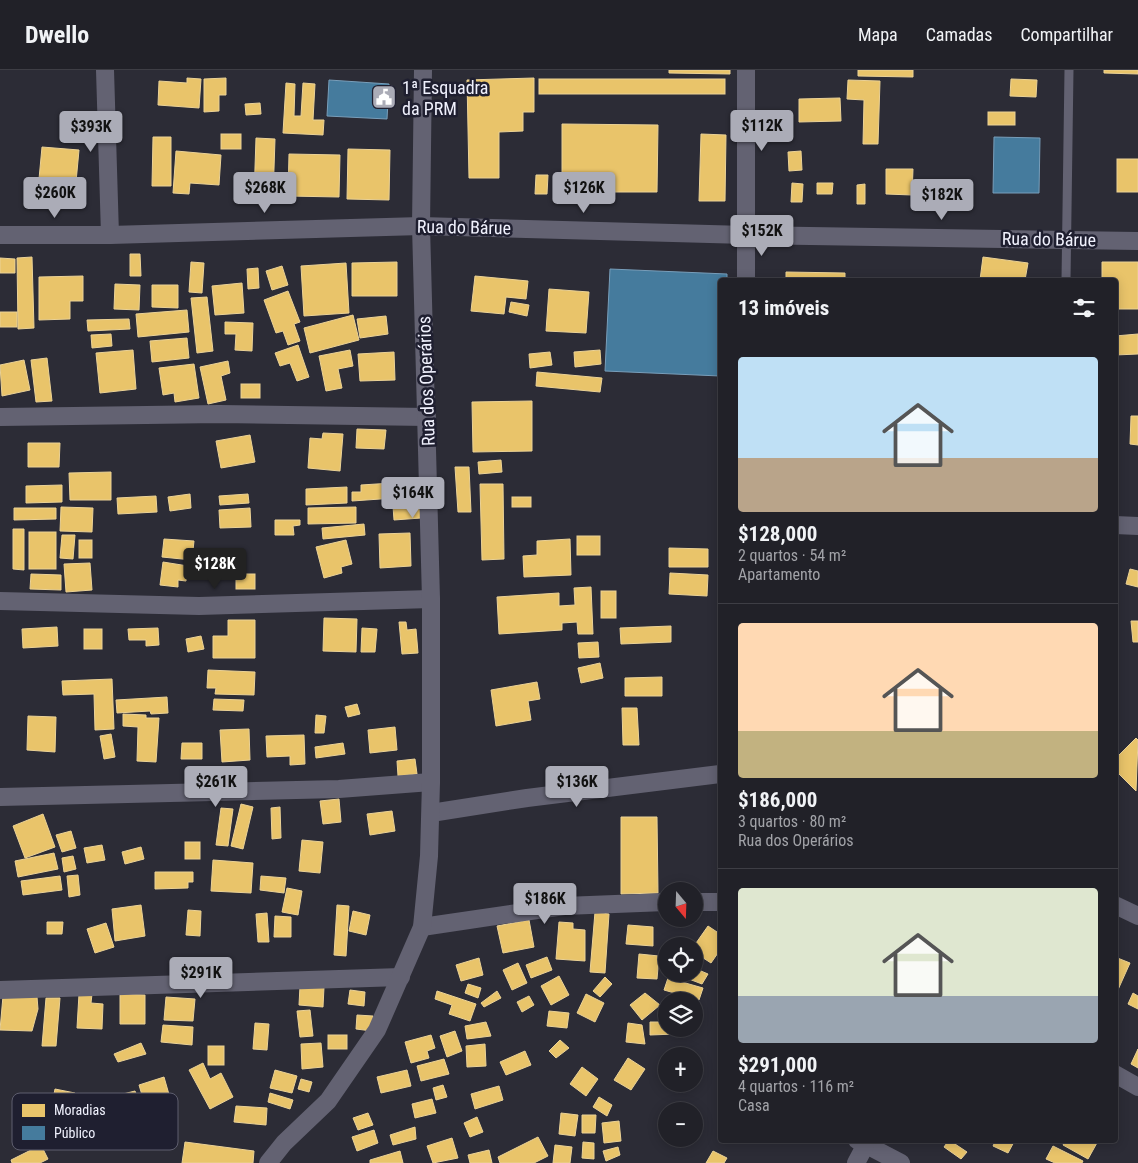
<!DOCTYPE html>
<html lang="pt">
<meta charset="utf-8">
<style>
:root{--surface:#212128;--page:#292930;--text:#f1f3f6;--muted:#a2a3a8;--line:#3e3e45;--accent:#abacb7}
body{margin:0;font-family:"Roboto Condensed",sans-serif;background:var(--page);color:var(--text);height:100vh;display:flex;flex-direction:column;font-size:19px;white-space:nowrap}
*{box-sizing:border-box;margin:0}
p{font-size:16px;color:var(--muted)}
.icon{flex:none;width:28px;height:28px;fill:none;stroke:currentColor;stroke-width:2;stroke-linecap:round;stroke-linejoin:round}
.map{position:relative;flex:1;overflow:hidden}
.details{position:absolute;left:718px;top:208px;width:400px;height:865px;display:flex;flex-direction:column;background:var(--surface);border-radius:5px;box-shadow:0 2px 12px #0003,0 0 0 1px var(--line)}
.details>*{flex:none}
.needle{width:32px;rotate:161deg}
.tools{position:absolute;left:658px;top:812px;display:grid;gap:10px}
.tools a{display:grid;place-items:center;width:45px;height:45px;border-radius:50%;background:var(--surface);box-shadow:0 2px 12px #0003,0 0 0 1px var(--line);font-size:25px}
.price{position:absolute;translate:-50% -42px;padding:0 11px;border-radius:5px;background:var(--accent);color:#111;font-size:16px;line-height:32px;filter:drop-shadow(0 1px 2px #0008)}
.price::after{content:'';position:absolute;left:50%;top:30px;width:15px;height:11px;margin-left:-8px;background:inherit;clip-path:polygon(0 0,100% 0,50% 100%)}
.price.active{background:#222;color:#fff}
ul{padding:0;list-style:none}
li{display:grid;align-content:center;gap:10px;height:265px;padding:0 20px}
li+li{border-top:1px solid var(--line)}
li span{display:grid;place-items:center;height:155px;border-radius:5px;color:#555}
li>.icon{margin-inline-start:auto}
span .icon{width:90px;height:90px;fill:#fffc;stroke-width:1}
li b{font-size:21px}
h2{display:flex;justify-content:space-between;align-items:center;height:60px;padding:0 20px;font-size:21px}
header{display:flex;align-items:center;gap:30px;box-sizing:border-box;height:70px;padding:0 25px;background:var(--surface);border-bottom:1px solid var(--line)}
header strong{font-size:24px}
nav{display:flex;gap:28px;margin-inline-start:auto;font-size:18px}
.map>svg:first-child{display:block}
.homes{fill:#e9c46a;stroke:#ebd296}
.public{fill:#457b9d;stroke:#789eba}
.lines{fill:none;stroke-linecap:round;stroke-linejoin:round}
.service{stroke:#636272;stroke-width:9}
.minor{stroke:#636272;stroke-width:18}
.labels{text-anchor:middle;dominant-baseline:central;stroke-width:5;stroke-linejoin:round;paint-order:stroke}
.poi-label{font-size:18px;fill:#f0f1fd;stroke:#1f1f30;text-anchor:start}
.street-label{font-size:18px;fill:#f0f1fd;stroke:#1f1f30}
.key{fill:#1f1f30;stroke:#5e5e6e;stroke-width:1}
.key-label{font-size:14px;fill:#f0f1fd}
</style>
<header>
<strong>Dwello</strong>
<nav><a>Mapa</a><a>Camadas</a><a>Compartilhar</a></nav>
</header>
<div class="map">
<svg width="1138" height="1093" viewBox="0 0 1138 1093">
<rect width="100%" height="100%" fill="#2c2c36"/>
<g class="homes">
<path d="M669,0H730V4L669,3Z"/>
<path d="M858,0H913V7L858,6Z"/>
<path d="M1104,0H1138V4L1104,3Z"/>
<path d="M187,8L201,9L199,38L158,35L159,11L187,13Z"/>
<path d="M226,8V25H219V41L204,42V9Z"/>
<path d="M534,8V42H523V61L499,62V108H469L467,10Z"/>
<rect x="539" y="9" width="186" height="15"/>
<path d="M1011,9L1037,10L1036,27L1010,26Z"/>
<path d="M848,10L880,11L878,74H863L864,30L847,29Z"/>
<path d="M286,13L295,14L294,46H301L303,13L315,14L313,50H324L323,65L283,63Z"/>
<path d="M840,28L841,51L799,52V29Z"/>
<path d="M260,33L261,44L246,45L245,34Z"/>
<rect x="988" y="42" width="27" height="13"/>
<path d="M562,54L658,55L657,122H562Z"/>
<rect x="221" y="64" width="20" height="15"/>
<path d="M701,64L726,65L725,131H699Z"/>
<path d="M153,67H171V116H152Z"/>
<path d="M256,68L275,69L273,128L254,127Z"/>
<path d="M42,77L79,80L76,112L39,109Z"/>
<path d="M348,79L390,80L389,130L347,129Z"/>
<path d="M176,81L221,85L219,115L190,113L189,124L173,123Z"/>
<path d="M801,81L802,100L789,101L788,82Z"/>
<path d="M289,84L340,85L339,127L288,126Z"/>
<rect x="1117" y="89" width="21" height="33"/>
<path d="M886,99H913L912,125L886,124Z"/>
<path d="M536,105H548L547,124H535Z"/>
<path d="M955,112V123L918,124V114Z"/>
<path d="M792,113L803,114L802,132H791Z"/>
<path d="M817,113H833L832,124H817Z"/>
<path d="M865,114V134H857V115Z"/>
<path d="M130,184H140L141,206H130Z"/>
<path d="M32,187L34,258L18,259L17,188Z"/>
<path d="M983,187L1028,193L1025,210H980Z"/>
<path d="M0,188L15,189V203H0Z"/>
<path d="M191,192L204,193L202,223L189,222Z"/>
<path d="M397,192V226H352V193Z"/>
<path d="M1102,192H1138V239H1115V210H1102Z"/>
<path d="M346,193L349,243L304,246L301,196Z"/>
<path d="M282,196L288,215L272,220L266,201Z"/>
<path d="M258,198L259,218L248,219L247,199Z"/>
<path d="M786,202L845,203V210H786Z"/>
<path d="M83,206V231H70V249L39,250V207Z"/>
<path d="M475,206L528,211L526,229L506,227L504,244L471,241Z"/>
<path d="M242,213L244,243L215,245L212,216Z"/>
<path d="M115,214L140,215L139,240L114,239Z"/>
<path d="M152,215H178V238L152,237Z"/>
<path d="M549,219L589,222L586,263L546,261Z"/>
<path d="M288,221L300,252L294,254L300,271L288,275L283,261L276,263L264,230Z"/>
<path d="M207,227L213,281L197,283L191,228Z"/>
<path d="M511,232L529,235L527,246L509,242Z"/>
<path d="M187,240L189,262L138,267L136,244Z"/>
<rect x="0" y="242" width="17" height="15"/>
<path d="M353,245L359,270L310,283L304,258Z"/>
<path d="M386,246L388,264L360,268L357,249Z"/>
<path d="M129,249L130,259L88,261L87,250Z"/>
<path d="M225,252L253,253L252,281L235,280L236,264H225Z"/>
<path d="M111,264L112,276L92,278L91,265Z"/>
<path d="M1138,264V284L1115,285V266Z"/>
<path d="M187,268L189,288L152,292L150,271Z"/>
<path d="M298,275L309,307L297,311L290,293L280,296L275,283Z"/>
<path d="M133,280L136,319L100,323L96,283Z"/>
<path d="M350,280L353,296L338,299L342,318L326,321L319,286Z"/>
<path d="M600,280L601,294L575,297L574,282Z"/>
<path d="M394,282L395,310L360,311L358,284Z"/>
<path d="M550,282L552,295L530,298L529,284Z"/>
<path d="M47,288L52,331L36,332L31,290Z"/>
<path d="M24,290L30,320L2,326L0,295Z"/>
<path d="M228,291L230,303L221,306L226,330L208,334L200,297Z"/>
<path d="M194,294L199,328L175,332L174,323L163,325L159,298Z"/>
<path d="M537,302L602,308L600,322L536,316Z"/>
<rect x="241" y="314" width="19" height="14"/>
<path d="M532,331V381L473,382L472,332Z"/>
<path d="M1131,346H1138V375L1130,374Z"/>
<path d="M357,359L386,360L384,379L356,378Z"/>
<path d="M323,363L343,364L340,401L308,398L310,368L322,369Z"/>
<path d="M250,365L255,392L221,398L216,371Z"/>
<path d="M28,373H60L59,397H28Z"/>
<path d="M501,390L502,402L479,404L478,392Z"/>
<path d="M455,397H469L471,442H458Z"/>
<path d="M111,402V430H70L69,403Z"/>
<path d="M408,412L409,427L352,431V422H361V415Z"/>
<path d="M480,414H503L504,489L482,490Z"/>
<path d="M62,415V432L26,433V416Z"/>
<path d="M347,417V433L306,435V419Z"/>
<path d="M190,424L191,438L170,441L168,427Z"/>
<path d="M248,424L249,433L220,435L219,426Z"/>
<path d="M156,426L157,442L118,444L117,428Z"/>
<rect x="512" y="427" width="19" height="10"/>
<path d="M420,434L421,448L394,450L393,436Z"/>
<path d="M61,437L93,438L92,462L60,461Z"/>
<path d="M356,437V453L308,454V438Z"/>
<path d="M14,438H56V449L14,450Z"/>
<path d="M250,438L251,457L220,458L219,440Z"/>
<path d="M275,450H300V455L293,456L294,465H275Z"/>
<path d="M364,454L365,465L323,469L322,458Z"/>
<path d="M13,459H24V500L13,499Z"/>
<rect x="29" y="462" width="27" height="37"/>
<path d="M410,463L411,496L380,498L379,464Z"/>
<path d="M62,465H75L73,489L60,488Z"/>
<rect x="577" y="466" width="23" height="19"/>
<path d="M164,469L194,471L192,490L162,487Z"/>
<path d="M570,469L571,505L524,507L523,486L537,485V471Z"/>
<rect x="79" y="470" width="13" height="18"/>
<path d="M346,470L352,494L341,497L342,503L324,508L316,477Z"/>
<path d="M669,478L708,479V497H669Z"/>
<path d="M163,492L188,496L186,511L178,510V517L160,515Z"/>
<path d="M90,493L92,520L66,522L64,494Z"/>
<path d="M1130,499L1138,501V517L1126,514Z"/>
<path d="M670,503L708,505L707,526L669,524Z"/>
<path d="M31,504L61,505V520L30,519Z"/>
<rect x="236" y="504" width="19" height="15"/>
<path d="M591,517L593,564H578L577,552L562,553V560L499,564L497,527L559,523V536L575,535L574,518Z"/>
<rect x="601" y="521" width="15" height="27"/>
<path d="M324,548L357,549L356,582L323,581Z"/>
<path d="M228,550H255V588H213V566H228Z"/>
<path d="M1131,551H1138V572H1133Z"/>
<path d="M399,552H406L407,560L416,559L418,583L402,584Z"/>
<path d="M671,556V572L621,574L620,558Z"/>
<path d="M57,557L58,576L23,578L22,559Z"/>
<path d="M158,558L159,575L146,576V570H129L128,559Z"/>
<path d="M362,558L377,559L375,582H361Z"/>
<rect x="84" y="559" width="18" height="20"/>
<path d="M201,566L204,579L188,582L186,569Z"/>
<path d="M598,572L599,587L579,588L578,573Z"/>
<path d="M600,593L603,608L581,613L578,598Z"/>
<path d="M208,600L255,602L254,625L215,624L216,618H207Z"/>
<path d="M662,607V626H625V608Z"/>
<path d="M112,609L114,659L95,660L94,624L63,625L62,611Z"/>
<path d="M537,612L540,629L528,631L531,650L496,656L491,620Z"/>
<path d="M167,627L168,643L151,644L150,641L117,643L116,630Z"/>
<path d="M214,629L244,630L243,641L213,640Z"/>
<path d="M357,634L360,644L348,647L345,637Z"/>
<path d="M622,638H637L639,675H623Z"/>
<path d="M123,644L146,645V648H159L156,692L137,691L138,657L123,656Z"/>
<path d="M316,645L326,646L324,663H315Z"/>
<path d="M28,646L56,647L55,682L27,680Z"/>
<path d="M395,657L397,680L370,683L368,660Z"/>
<path d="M249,659L250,690L222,692L220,660Z"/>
<path d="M111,664L115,687L104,689L100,666Z"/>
<path d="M304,665L305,694L290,695V686L267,687L266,666Z"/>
<path d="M1136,668L1138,670L1136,721L1115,700V689Z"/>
<path d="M182,673H202V689H181Z"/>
<path d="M343,673L345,684L316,688L315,677Z"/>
<path d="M415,689L417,704L398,706L397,691Z"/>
<path d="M339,729L341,752L323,754L320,731Z"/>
<path d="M241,734L253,737L243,779L231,776Z"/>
<path d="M280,737L281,768L272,769L271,738Z"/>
<path d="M221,738L233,739L228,776L216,775Z"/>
<path d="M392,741L395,761L370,765L367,744Z"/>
<path d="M43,744L55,777L25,788L13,756Z"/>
<path d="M621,747H657L658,823L621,824Z"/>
<path d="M71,761L76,778L62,782L56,765Z"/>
<path d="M302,770L323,772L320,803L299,801Z"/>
<rect x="185" y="772" width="15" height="17"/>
<path d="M102,775L105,790L87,793L84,778Z"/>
<path d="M141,777L144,789L125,794L122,782Z"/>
<path d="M54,783L58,799L18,807L15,791Z"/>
<path d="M73,786L76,799L64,802L62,788Z"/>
<path d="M213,790L253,793L251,823L211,821Z"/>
<path d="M155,802H193V812H188V818L155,819Z"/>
<path d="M78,805L80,825L69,827L67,806Z"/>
<path d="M60,806L62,820L23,825L21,811Z"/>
<path d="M261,806L286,808L284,823L260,820Z"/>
<path d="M287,818L302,821L298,845L282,842Z"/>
<path d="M141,835L145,866L115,871L112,839Z"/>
<path d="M337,835L349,836L346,886L334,885Z"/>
<path d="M188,840L201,841L200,866L186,865Z"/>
<path d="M353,841L370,845L366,865L349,861Z"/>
<path d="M595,842L609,844L605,903L590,902Z"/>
<path d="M267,843L269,872H258L256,844Z"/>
<path d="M275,846L291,847V867H274Z"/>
<path d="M529,850L534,877L503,883L497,856Z"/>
<path d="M47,852H63L62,864H47Z"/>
<path d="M559,852L573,853V859L585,860V891L556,889Z"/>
<path d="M106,853L114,877L95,883L87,859Z"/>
<path d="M628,855L653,857V876L626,874Z"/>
<path d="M708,856L720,864V880L711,893L694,882V876Z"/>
<path d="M639,884L659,886L657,909L637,908Z"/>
<path d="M547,887L552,900L531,908L526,895Z"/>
<path d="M1115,887L1130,893L1117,922L1115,921Z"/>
<path d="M479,888L483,905L461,911L456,895Z"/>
<path d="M518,893L527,913L512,920L503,900Z"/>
<path d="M694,898L708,904L702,914L681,906L682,904H694Z"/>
<path d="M559,906L569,925L551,935L541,916Z"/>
<path d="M605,907L612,914L600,927L593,921Z"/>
<path d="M668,908L703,918L699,930L664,920Z"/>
<path d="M468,914L481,918L478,928L465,923Z"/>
<path d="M300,916L324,917L323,937L299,935Z"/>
<path d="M350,920L365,922L364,936L348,934Z"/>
<path d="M437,921L476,934L470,951L449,944L452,935L435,929Z"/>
<path d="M497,921L501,928L484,937L481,933Z"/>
<path d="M645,923L660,935L642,950L630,935Z"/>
<path d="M1133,923L1138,926V939L1128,934Z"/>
<path d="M79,924H92L91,933L103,934L102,959L77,958Z"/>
<path d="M120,924L145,925V954H120Z"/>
<path d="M586,924L604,933L595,952L577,943Z"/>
<path d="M3,926L37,927L38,939L32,961L0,960Z"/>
<path d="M529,926L534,935L522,942L517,932Z"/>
<path d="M166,927L195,929L193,951L164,950Z"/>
<path d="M46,928H60L56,976H42Z"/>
<path d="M310,940L313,966L300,967L297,941Z"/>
<path d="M549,941L569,943L567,958L547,956Z"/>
<path d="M357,945L373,946L372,961L356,959Z"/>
<path d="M486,952L491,966L467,969L465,956Z"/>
<path d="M650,952H666V959H676V964L650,965Z"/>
<path d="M255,953L269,954L267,980L253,979Z"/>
<path d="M628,953L642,955L645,974L626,972Z"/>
<path d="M163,955L193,957L192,975L161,972Z"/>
<path d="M455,961L462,981L447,987L440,966Z"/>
<rect x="328" y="965" width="19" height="14"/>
<path d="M431,965L435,978L427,981L429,988L411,993L405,972Z"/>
<path d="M560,970L569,978L556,988L549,981Z"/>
<path d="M141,973L146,984L118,992L114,984Z"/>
<path d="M321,973L323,997L302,999L301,974Z"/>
<path d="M485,974L486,996L467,997L466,976Z"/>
<rect x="208" y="976" width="16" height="19"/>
<path d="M1138,979V998L1131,994Z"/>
<path d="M525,981L531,995L506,1005L500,992Z"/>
<path d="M628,988L645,999L631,1020L614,1010Z"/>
<path d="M444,989L449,1004L421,1011L417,996Z"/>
<path d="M203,993L210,1009L221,1003L233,1027L210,1039L189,1000Z"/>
<path d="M582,997L598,1009L586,1026L570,1014Z"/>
<path d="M275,1000L297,1006L292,1023L270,1018Z"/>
<path d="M407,1000L411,1016L381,1023L377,1007Z"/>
<path d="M164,1007L172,1035L158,1040L155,1032L145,1035L139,1015Z"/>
<path d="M301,1009L312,1012L309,1022L298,1019Z"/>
<path d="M443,1015L447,1027L436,1030L433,1018Z"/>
<path d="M499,1016L503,1030L475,1039L471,1024Z"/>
<path d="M55,1019L75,1023L72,1034L80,1036L78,1045L51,1039Z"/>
<path d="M135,1021L139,1031L126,1034L123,1024Z"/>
<path d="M270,1023L293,1030L290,1039L268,1032Z"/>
<path d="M599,1027L612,1035L607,1046L593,1037Z"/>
<path d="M432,1029L436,1043L415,1048L412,1034Z"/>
<path d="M236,1036L267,1038L266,1055L234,1052Z"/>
<path d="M368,1043L373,1055L358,1060L353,1048Z"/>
<path d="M561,1043L578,1045L575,1066L559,1064Z"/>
<path d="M582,1045H596L595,1063H582Z"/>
<path d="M477,1047L483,1062L470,1067L464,1053Z"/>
<path d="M619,1051L621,1071L604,1073L602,1053Z"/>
<path d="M415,1057L416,1069L393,1075L390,1065Z"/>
<path d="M374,1060L378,1073L357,1081L352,1067Z"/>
<path d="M538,1067L548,1086L534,1093H500L498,1087Z"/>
<path d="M452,1068L458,1088L433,1093L427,1076Z"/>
<path d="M949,1070L967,1082L961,1089L944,1077Z"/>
<path d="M996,1070H1015L1008,1083L993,1076Z"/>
<path d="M1066,1070H1096L1098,1071L1088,1089L1063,1075Z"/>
<path d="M185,1072L254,1081L253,1093H182Z"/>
<path d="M583,1072L594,1073V1089L582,1088Z"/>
<path d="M41,1075L48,1089L40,1093H12L11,1090Z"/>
<path d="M555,1075L572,1077L570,1093H553Z"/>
<path d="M1053,1076L1083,1091L1082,1093H1055L1046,1089Z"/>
<path d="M618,1077L620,1085L606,1091L603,1081Z"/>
<path d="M489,1080L492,1093H470L468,1085Z"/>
<path d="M400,1081L403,1093H370V1090Z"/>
<path d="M713,1081L727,1088L724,1093H706Z"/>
</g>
<g class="public">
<path d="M329,10L389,14L387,49L327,46Z"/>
<path d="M994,67L1040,68L1039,123H993Z"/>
<path d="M610,199L727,204V210H720V306L605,301Z"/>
</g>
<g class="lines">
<path class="service" d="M1066,210L1069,0"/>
<g class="minor">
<path d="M105,0L110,165"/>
<path d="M0,165H110L421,156L746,165L1138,171"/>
<path d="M746,210V0"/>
<path d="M0,347L219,344L427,347"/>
<path d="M1115,455L1138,456"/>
<path d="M0,531L199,536L431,529"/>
<path d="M0,727L339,719L431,712"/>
<path d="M431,743L527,728L720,704"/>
<path d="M694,832H720"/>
<path d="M1115,835L1138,846"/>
<path d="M422,857L564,836L666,832"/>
<path d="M0,920L401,907"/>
<path d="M1115,1004L1138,1017"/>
<path d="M857,1070L901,1093"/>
<path d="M268,1093L284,1073L328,1031L377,960L422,857L429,786L431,712V529L421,156L423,0"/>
<path d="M856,1093L865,1076"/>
</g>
</g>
<defs>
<symbol id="civic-square" viewBox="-11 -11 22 22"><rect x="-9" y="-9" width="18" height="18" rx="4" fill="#abacb7" stroke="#1f1f30"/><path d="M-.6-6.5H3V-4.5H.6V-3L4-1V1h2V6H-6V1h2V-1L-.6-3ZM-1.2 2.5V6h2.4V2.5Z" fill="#fff"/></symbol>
</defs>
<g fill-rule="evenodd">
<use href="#civic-square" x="370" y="13" width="28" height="28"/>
</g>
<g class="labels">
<g class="poi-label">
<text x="402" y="17">1ª Esquadra<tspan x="402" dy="21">da PRM</tspan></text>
</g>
<g class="street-label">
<text transform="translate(464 157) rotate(1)">Rua do Bárue</text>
<text transform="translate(1049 169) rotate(1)">Rua do Bárue</text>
<text transform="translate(426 311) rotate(-92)">Rua dos Operários</text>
</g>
</g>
<rect x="12" y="1023" width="166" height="57" rx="8" class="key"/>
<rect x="22" y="1034" width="23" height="13" fill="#e9c46a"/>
<rect x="22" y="1056" width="23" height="14" fill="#457b9d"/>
<g class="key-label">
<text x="54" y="1045">Moradias</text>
<text x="54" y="1068">Público</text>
</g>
</svg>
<div class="tools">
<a><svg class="needle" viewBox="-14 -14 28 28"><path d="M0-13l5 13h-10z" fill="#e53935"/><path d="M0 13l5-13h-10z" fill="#a2a3a8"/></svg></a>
<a><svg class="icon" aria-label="locate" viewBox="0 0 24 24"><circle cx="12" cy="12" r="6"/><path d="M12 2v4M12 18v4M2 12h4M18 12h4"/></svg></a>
<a><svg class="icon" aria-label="layers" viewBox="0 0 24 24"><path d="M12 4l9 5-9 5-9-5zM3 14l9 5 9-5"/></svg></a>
<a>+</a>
<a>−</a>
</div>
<b class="price" style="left:762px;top:82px">$112K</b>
<b class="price" style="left:91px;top:83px">$393K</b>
<b class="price" style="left:265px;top:144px">$268K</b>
<b class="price" style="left:584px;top:144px">$126K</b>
<b class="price" style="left:55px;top:149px">$260K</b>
<b class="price" style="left:942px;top:151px">$182K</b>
<b class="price" style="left:762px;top:187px">$152K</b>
<b class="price" style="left:413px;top:449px">$164K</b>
<b class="price active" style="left:215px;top:520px">$128K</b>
<b class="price" style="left:216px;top:738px">$261K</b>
<b class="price" style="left:577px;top:738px">$136K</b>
<b class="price" style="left:545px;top:855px">$186K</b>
<b class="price" style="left:201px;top:929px">$291K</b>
<section class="details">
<h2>13 imóveis<svg class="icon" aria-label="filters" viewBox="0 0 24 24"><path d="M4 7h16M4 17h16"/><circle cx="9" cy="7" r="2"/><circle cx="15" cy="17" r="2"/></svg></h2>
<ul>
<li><span style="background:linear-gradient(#bfe0f5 65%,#b9a48a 0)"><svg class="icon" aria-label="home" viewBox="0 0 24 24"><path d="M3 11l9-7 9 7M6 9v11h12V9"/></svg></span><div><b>$128,000</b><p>2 quartos · 54 m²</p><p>Apartamento</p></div></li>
<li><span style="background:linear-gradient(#ffd9b3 70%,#c2b280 0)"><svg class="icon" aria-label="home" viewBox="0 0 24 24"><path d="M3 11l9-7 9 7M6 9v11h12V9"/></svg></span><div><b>$186,000</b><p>3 quartos · 80 m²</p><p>Rua dos Operários</p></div></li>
<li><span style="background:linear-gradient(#dfe7d0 70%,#9aa5b1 0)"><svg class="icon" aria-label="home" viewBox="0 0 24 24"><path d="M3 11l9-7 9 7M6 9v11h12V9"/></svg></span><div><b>$291,000</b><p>4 quartos · 116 m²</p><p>Casa</p></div></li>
</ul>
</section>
</div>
